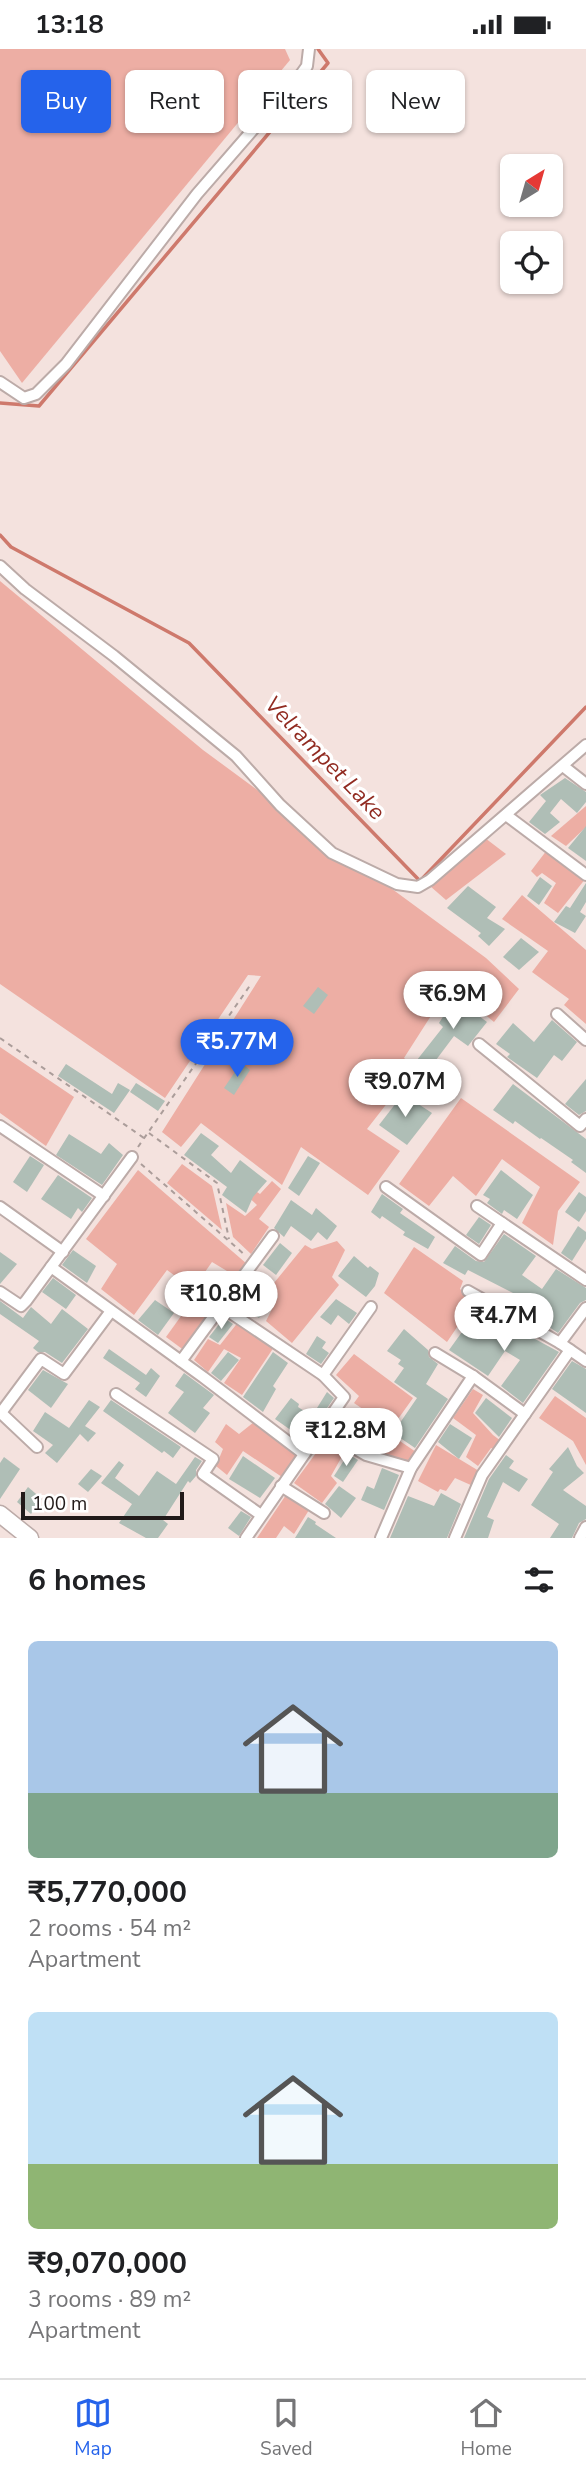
<!DOCTYPE html>
<meta charset="utf-8">
<style>
:root{--surface:#fff;--page:#f2f2f2;--text:#202124;--muted:#757577;--line:#e0e0e0;--accent:#2563eb}
body{margin:0;font-family:"Nunito Sans",sans-serif;background:var(--page);color:var(--text);height:100vh;display:flex;flex-direction:column;font-size:26px;white-space:nowrap}
*{box-sizing:border-box;margin:0}
p{font-size:23px;color:var(--muted)}
.icon{flex:none;width:38px;height:38px;fill:none;stroke:currentColor;stroke-width:2;stroke-linecap:round;stroke-linejoin:round}
.map{position:relative;height:1489px;overflow:hidden}
.drawer{display:flex;flex-direction:column;background:var(--surface);flex:1}
.drawer>*{flex:none}
.banner{position:absolute;left:21px;top:21px;width:544px;height:63px;display:flex;gap:14px}
.needle{width:46px;rotate:37deg}
.controls{position:absolute;left:500px;top:105px;display:grid;gap:14px}
.controls a{display:grid;place-items:center;width:63px;height:63px;border-radius:10px;background:var(--surface);box-shadow:0 2px 5px #0004;font-size:35px}
.scale{position:absolute;left:21px;bottom:18px;width:163px;box-sizing:border-box;padding-left:7px;border:4px solid #211a19;border-top:0;font-size:19px;line-height:24px;white-space:nowrap;color:#211a19;-webkit-text-stroke:5px #fff;paint-order:stroke}
.price{position:absolute;translate:-50% -60px;padding:0 16px;border-radius:24px;background:#fff;color:#222;font-size:23px;line-height:46px;filter:drop-shadow(0 2px 4px #0008)}
.price::after{content:'';position:absolute;left:50%;top:42px;width:21px;height:16px;margin-left:-10px;background:inherit;clip-path:polygon(0 0,100% 0,50% 100%)}
.price.on{background:var(--accent);color:#fff}
ul{padding:0;list-style:none}
li{display:grid;align-content:center;gap:14px;height:371px;padding:0 28px}
li span{display:grid;place-items:center;height:217px;border-radius:10px;color:#555}
li>.icon{margin-inline-start:auto}
span .icon{width:126px;height:126px;fill:#fffc;stroke-width:1}
li b{font-size:30px}
h2{display:flex;justify-content:space-between;align-items:center;height:84px;padding:0 28px;font-size:30px}
.chip{padding:0 24px;border-radius:10px;background:var(--surface);box-shadow:0 2px 5px #0004;font-size:24px;line-height:63px}
.chip.on{background:var(--accent);color:#fff}
.status{display:flex;justify-content:space-between;align-items:center;height:49px;padding:0 35px;background:var(--surface);direction:ltr}
.status svg{height:19px;fill:currentColor}
.menu{display:flex;justify-content:space-around;align-items:center;height:98px;border-top:2px solid var(--line);background:var(--surface);font-size:19px;color:var(--muted)}
.menu a{display:grid;justify-items:center;gap:4px}
.menu .on{color:var(--accent)}
.map>svg:first-child{display:block}
.green{fill:#edaea4}
.lines{fill:none;stroke-linecap:round;stroke-linejoin:round}
.stream{stroke:#ce796c;stroke-width:3.5}
.building{fill:#afbeb6}
.minor-casing{stroke:#bcaba8;stroke-width:14}
.secondary-casing{stroke:#bcaba8;stroke-width:19}
.path{stroke:#ab9d9a;stroke-width:2;stroke-dasharray:5 5;stroke-linecap:butt}
.minor{stroke:#fff;stroke-width:10}
.secondary{stroke:#fff;stroke-width:16}
.labels{text-anchor:middle;dominant-baseline:central;stroke-width:7;stroke-linejoin:round;paint-order:stroke}
.water-label{font-size:23px;font-style:italic;fill:#912b21;stroke:#fff}
</style>
<div class="status"><b>13:18</b><svg viewBox="0 0 49 12"><path d="M0 12V9h3v3zM5 12V6h3v6zM10 12V3h3v9zM15 12V0h3v12zM26 1h20v11H26zM47 4h2v5h-2z"/></svg></div>
<div class="map">
<svg width="586" height="1489" viewBox="0 0 586 1489">
<rect width="100%" height="100%" fill="#f4e2de"/>
<g class="green">
<path d="M0,0H285L290,11L22,334L0,302Z"/>
<path d="M0,532L203,701L486,909L519,940L494,973L450,937L404,1009L439,1038L425,1054L399,1039L367,1080L400,1102L368,1146L301,1098L282,1136L201,1074L181,1098L162,1083L261,927L248,926L165,1049L0,935Z"/>
<path d="M586,757V778L566,797L551,787Z"/>
<path d="M485,789L506,805L446,851L430,837Z"/>
<path d="M547,801L586,829L558,864L544,854L556,834L542,824L537,828L531,822Z"/>
<path d="M522,846L586,901V975L564,956L569,950L532,923L548,902L502,870Z"/>
<path d="M0,998L74,1048L46,1097L0,1064Z"/>
<path d="M461,1049L580,1133L558,1162L553,1196L522,1174L540,1138L502,1110L476,1147L453,1127L429,1157L399,1135Z"/>
<path d="M182,1115L212,1137L222,1181L167,1134Z"/>
<path d="M138,1121L247,1215L237,1228L212,1213L193,1240L167,1221L134,1266L101,1240L117,1215L86,1190Z"/>
<path d="M240,1132L260,1145L272,1132L281,1140L259,1170L269,1178L251,1205L233,1188L226,1154L245,1167L257,1156L235,1136Z"/>
<path d="M337,1192L345,1201L332,1228L339,1236L292,1294L266,1272L278,1248L274,1234L305,1196L312,1200Z"/>
<path d="M414,1198L463,1232L460,1240L474,1253L447,1293L384,1244Z"/>
<path d="M199,1242L218,1256L185,1302L166,1288Z"/>
<path d="M239,1272L274,1298L242,1346L224,1334L241,1309L224,1300L208,1323L194,1311L208,1290L220,1296Z"/>
<path d="M354,1305L413,1349L388,1384L416,1403L409,1415L375,1404L360,1395L376,1369L354,1354L359,1347L336,1326Z"/>
<path d="M473,1340L483,1346L473,1364L493,1386L501,1392L496,1401L491,1399L478,1417L466,1408L476,1386L453,1369Z"/>
<path d="M555,1347L586,1369V1416L573,1392L539,1369Z"/>
<path d="M254,1373L298,1404L282,1428L243,1402L227,1426L216,1417L223,1400L215,1393L226,1375L239,1385Z"/>
<path d="M327,1389L345,1402L331,1427L337,1434L322,1454L294,1434Z"/>
<path d="M436,1396L479,1422L473,1437L455,1429L446,1442L440,1440L438,1443L418,1432Z"/>
<path d="M286,1446L309,1461L294,1485L284,1477L276,1489H257Z"/>
</g>
<g class="lines">
<g class="stream">
<path d="M0,354L39,357L328,14L318,0"/>
<path d="M0,486L11,498L189,594L420,832L586,658"/>
</g>
</g>
<g class="building">
<path d="M565,729L586,743V753L577,764L561,750L550,764L560,773L545,785L529,773L546,752L540,746Z"/>
<path d="M586,777V812L568,799Z"/>
<path d="M540,828L552,837L539,856L527,847Z"/>
<path d="M586,834V853L580,863L586,867L575,884L554,873L566,857L570,859Z"/>
<path d="M468,837L496,858L487,869L505,880L489,897L478,887L481,884L447,859Z"/>
<path d="M521,889L539,903L519,921L503,908Z"/>
<path d="M318,938L328,946L314,965L303,957Z"/>
<path d="M455,949L487,973L468,997L454,987L430,1019L417,1011L443,978L439,974Z"/>
<path d="M552,971L577,993L562,1012L554,1006L537,1029L507,1008L510,1005L496,995L513,974L534,993Z"/>
<path d="M241,1014L250,1021L234,1046L224,1039Z"/>
<path d="M66,1015L112,1045L118,1034L130,1041L114,1064L58,1027Z"/>
<path d="M586,1030V1062L579,1066L565,1055Z"/>
<path d="M136,1034L165,1052L158,1062L130,1043Z"/>
<path d="M513,1035L586,1090V1124L571,1113L573,1111L541,1089L540,1090L515,1072L513,1075L493,1061Z"/>
<path d="M403,1045L432,1064L407,1096L379,1076Z"/>
<path d="M201,1084L219,1097L211,1106L231,1124L240,1111L267,1132L253,1148L246,1164L222,1146L227,1138L184,1106Z"/>
<path d="M69,1085L101,1105L109,1094L123,1106L102,1136L56,1106Z"/>
<path d="M30,1107L44,1116L27,1143L13,1133Z"/>
<path d="M308,1107L320,1114L299,1147L288,1139Z"/>
<path d="M501,1121L533,1146L517,1170L504,1161L502,1165L487,1154L490,1150L483,1146Z"/>
<path d="M58,1126L92,1149L82,1163L78,1159L71,1170L41,1150Z"/>
<path d="M579,1143L586,1148V1162L579,1173L565,1163Z"/>
<path d="M382,1145L403,1160L400,1164L435,1188L428,1200L403,1186L405,1183L382,1167L380,1170L371,1163Z"/>
<path d="M291,1151L312,1166L316,1159L337,1177L327,1191L318,1183L311,1192L291,1177L284,1188L274,1179Z"/>
<path d="M479,1168L491,1176L479,1195L466,1186Z"/>
<path d="M578,1177L586,1183V1190L572,1212L561,1204Z"/>
<path d="M504,1185L536,1207L522,1226L542,1240L556,1220L586,1239V1251L580,1254L558,1284L524,1261L528,1256L515,1245L468,1221L465,1226L443,1214L455,1197L476,1212L484,1213Z"/>
<path d="M280,1194L292,1204L276,1226L263,1216Z"/>
<path d="M73,1201L96,1217L87,1234L62,1216Z"/>
<path d="M0,1203L17,1215L0,1235Z"/>
<path d="M354,1207L368,1219L370,1217L379,1224L375,1237L366,1248L338,1227Z"/>
<path d="M53,1229L76,1246L66,1260L42,1243Z"/>
<path d="M263,1241L274,1249L259,1269L246,1261Z"/>
<path d="M336,1250L357,1264L349,1275L338,1266L331,1276L320,1268Z"/>
<path d="M155,1251L174,1264L158,1286L138,1271Z"/>
<path d="M0,1252L23,1269L31,1258L51,1275L62,1260L88,1280L62,1314L45,1303H38L33,1299L39,1292L0,1265Z"/>
<path d="M480,1258L521,1288L524,1284L559,1303L523,1354L501,1337L520,1311L505,1302L488,1327L449,1301Z"/>
<path d="M224,1269L233,1275L218,1294L209,1288Z"/>
<path d="M404,1280L428,1301L429,1308L438,1315L426,1335L448,1350L415,1399L393,1384L417,1349L394,1333L404,1319L398,1315L401,1311L387,1302Z"/>
<path d="M317,1287L326,1293L322,1299L329,1304L321,1315L306,1305Z"/>
<path d="M109,1300L146,1326L151,1319L160,1327L146,1348L135,1340L140,1334L103,1309Z"/>
<path d="M228,1303L239,1311L221,1332L211,1324Z"/>
<path d="M273,1303L288,1314L273,1337L276,1340L263,1363L243,1348Z"/>
<path d="M572,1312L586,1320V1364L552,1340Z"/>
<path d="M43,1321L68,1335L51,1359L28,1341Z"/>
<path d="M184,1324L214,1346L203,1359L210,1364L195,1384L168,1364L184,1343L175,1337Z"/>
<path d="M327,1343L334,1349L303,1394L293,1387L295,1384L275,1370L291,1349L299,1355L298,1358L312,1367Z"/>
<path d="M486,1349L512,1369L499,1388L475,1364Z"/>
<path d="M89,1351L100,1358L85,1377L96,1384L88,1393L80,1385L57,1414L45,1404L53,1396L33,1382L45,1363L69,1379Z"/>
<path d="M111,1351L181,1398L173,1409L164,1402L162,1404L103,1362Z"/>
<path d="M354,1360L370,1371L356,1391L339,1381Z"/>
<path d="M450,1375L472,1389L459,1410L438,1393Z"/>
<path d="M568,1398L577,1417L584,1424L563,1441L586,1457V1470L579,1474L572,1489H550L559,1475L531,1456L553,1423L549,1420Z"/>
<path d="M348,1405L358,1411L343,1433L334,1427Z"/>
<path d="M506,1406L514,1412L509,1419L528,1430L519,1443L503,1433L487,1468L494,1471L488,1489H464L489,1430Z"/>
<path d="M243,1407L275,1429L260,1449L229,1430Z"/>
<path d="M4,1408L20,1420L0,1450V1414Z"/>
<path d="M195,1408L202,1412L196,1421V1427L190,1434L188,1432L163,1471L168,1475L158,1489H146L119,1474L132,1455L101,1434L119,1412L124,1416L115,1429L139,1447L157,1422L176,1435Z"/>
<path d="M382,1419L399,1426L384,1461L361,1451L367,1437L374,1440Z"/>
<path d="M91,1420L102,1427L88,1443L78,1435Z"/>
<path d="M339,1437L356,1449L341,1469L325,1455Z"/>
<path d="M28,1438L42,1450L31,1465L17,1453Z"/>
<path d="M441,1444L461,1455L447,1489H390L408,1447L434,1457Z"/>
<path d="M241,1462L251,1468L239,1487L228,1479Z"/>
<path d="M308,1468L316,1473L315,1475L336,1489H295Z"/>
</g>
<g class="lines">
<defs>
<g id="minor">
<path d="M0,333L24,349L36,345L66,315L197,145L302,24L307,17L309,0"/>
<path d="M0,517L25,540L114,607L236,707L280,756L332,804L397,835L418,838L430,831L586,696"/>
<path d="M563,717L586,735"/>
<path d="M506,766L586,826"/>
<path d="M557,965L586,991"/>
<path d="M479,995L580,1077L586,1070"/>
<path d="M0,1077L104,1147"/>
<path d="M386,1138L481,1206L502,1174"/>
<path d="M477,1157L586,1231"/>
<path d="M0,1158L63,1203"/>
<path d="M51,1218L203,1328L304,1405"/>
<path d="M468,1242L560,1294L586,1312"/>
<path d="M0,1243L21,1257L26,1252L132,1108"/>
<path d="M222,1258L323,1326L344,1348L246,1489"/>
<path d="M560,1294L586,1259"/>
<path d="M435,1304L473,1327L525,1365"/>
<path d="M181,1312L273,1187"/>
<path d="M323,1326L371,1258"/>
<path d="M116,1345L213,1410L203,1425L261,1466"/>
<path d="M0,1363L37,1398"/>
<path d="M0,1365L41,1310L64,1325L111,1262"/>
<path d="M321,1380L366,1406L411,1419"/>
<path d="M281,1437L324,1464"/>
<path d="M381,1489L411,1419L473,1327"/>
<path d="M455,1489L482,1426L570,1301"/>
<path d="M580,1489L586,1478"/>
</g>
<path id="secondary" d="M0,1465L30,1489"/>
</defs>
<use href="#minor" class="minor-casing"/>
<use href="#secondary" class="secondary-casing"/>
<g class="path">
<path d="M0,989L144,1089"/>
<path d="M149,1084L217,1134L229,1190"/>
<path d="M138,1098L251,935"/>
<path d="M141,1115L245,1206"/>
</g>
<use href="#minor" class="minor"/>
<use href="#secondary" class="secondary"/>
</g>
<g class="labels">
<g class="water-label">
<text transform="translate(325 709) rotate(46)">Velrampet Lake</text>
</g>
</g>
</svg>
<div class="controls">
<a><svg class="needle" viewBox="-14 -14 28 28"><path d="M0-13l5 13h-10z" fill="#e53935"/><path d="M0 13l5-13h-10z" fill="#757577"/></svg></a>
<a><svg class="icon" aria-label="locate" viewBox="0 0 24 24"><circle cx="12" cy="12" r="6"/><path d="M12 2v4M12 18v4M2 12h4M18 12h4"/></svg></a>
</div>
<div class="scale">100 m</div>
<b class="price" style="left:453px;top:982px">₹6.9M</b>
<b class="price on" style="left:237px;top:1030px">₹5.77M</b>
<b class="price" style="left:405px;top:1070px">₹9.07M</b>
<b class="price" style="left:221px;top:1282px">₹10.8M</b>
<b class="price" style="left:504px;top:1304px">₹4.7M</b>
<b class="price" style="left:346px;top:1419px">₹12.8M</b>
<div class="banner">
<a class="chip on">Buy</a>
<a class="chip">Rent</a>
<a class="chip">Filters</a>
<a class="chip">New</a>
</div>
</div>
<section class="drawer">
<h2>6 homes<svg class="icon" aria-label="filters" viewBox="0 0 24 24"><path d="M4 7h16M4 17h16"/><circle cx="9" cy="7" r="2"/><circle cx="15" cy="17" r="2"/></svg></h2>
<ul>
<li><span style="background:linear-gradient(#a9c7e8 70%,#7fa58c 0)"><svg class="icon" aria-label="home" viewBox="0 0 24 24"><path d="M3 11l9-7 9 7M6 9v11h12V9"/></svg></span><div><b>₹5,770,000</b><p>2 rooms · 54 m²</p><p>Apartment</p></div></li>
<li><span style="background:linear-gradient(#bfe0f5 70%,#8fb573 0)"><svg class="icon" aria-label="home" viewBox="0 0 24 24"><path d="M3 11l9-7 9 7M6 9v11h12V9"/></svg></span><div><b>₹9,070,000</b><p>3 rooms · 89 m²</p><p>Apartment</p></div></li>
</ul>
</section>
<nav class="menu">
<a class="on"><svg class="icon" aria-label="map" viewBox="0 0 24 24"><path d="M3 6l6-2 6 2 6-2v14l-6 2-6-2-6 2zM9 4v14M15 6v14"/></svg>Map</a>
<a><svg class="icon" aria-label="saved" viewBox="0 0 24 24"><path d="M7 4h10v16l-5-4-5 4z"/></svg>Saved</a>
<a><svg class="icon" aria-label="home" viewBox="0 0 24 24"><path d="M3 11l9-7 9 7M6 9v11h12V9"/></svg>Home</a>
</nav>
